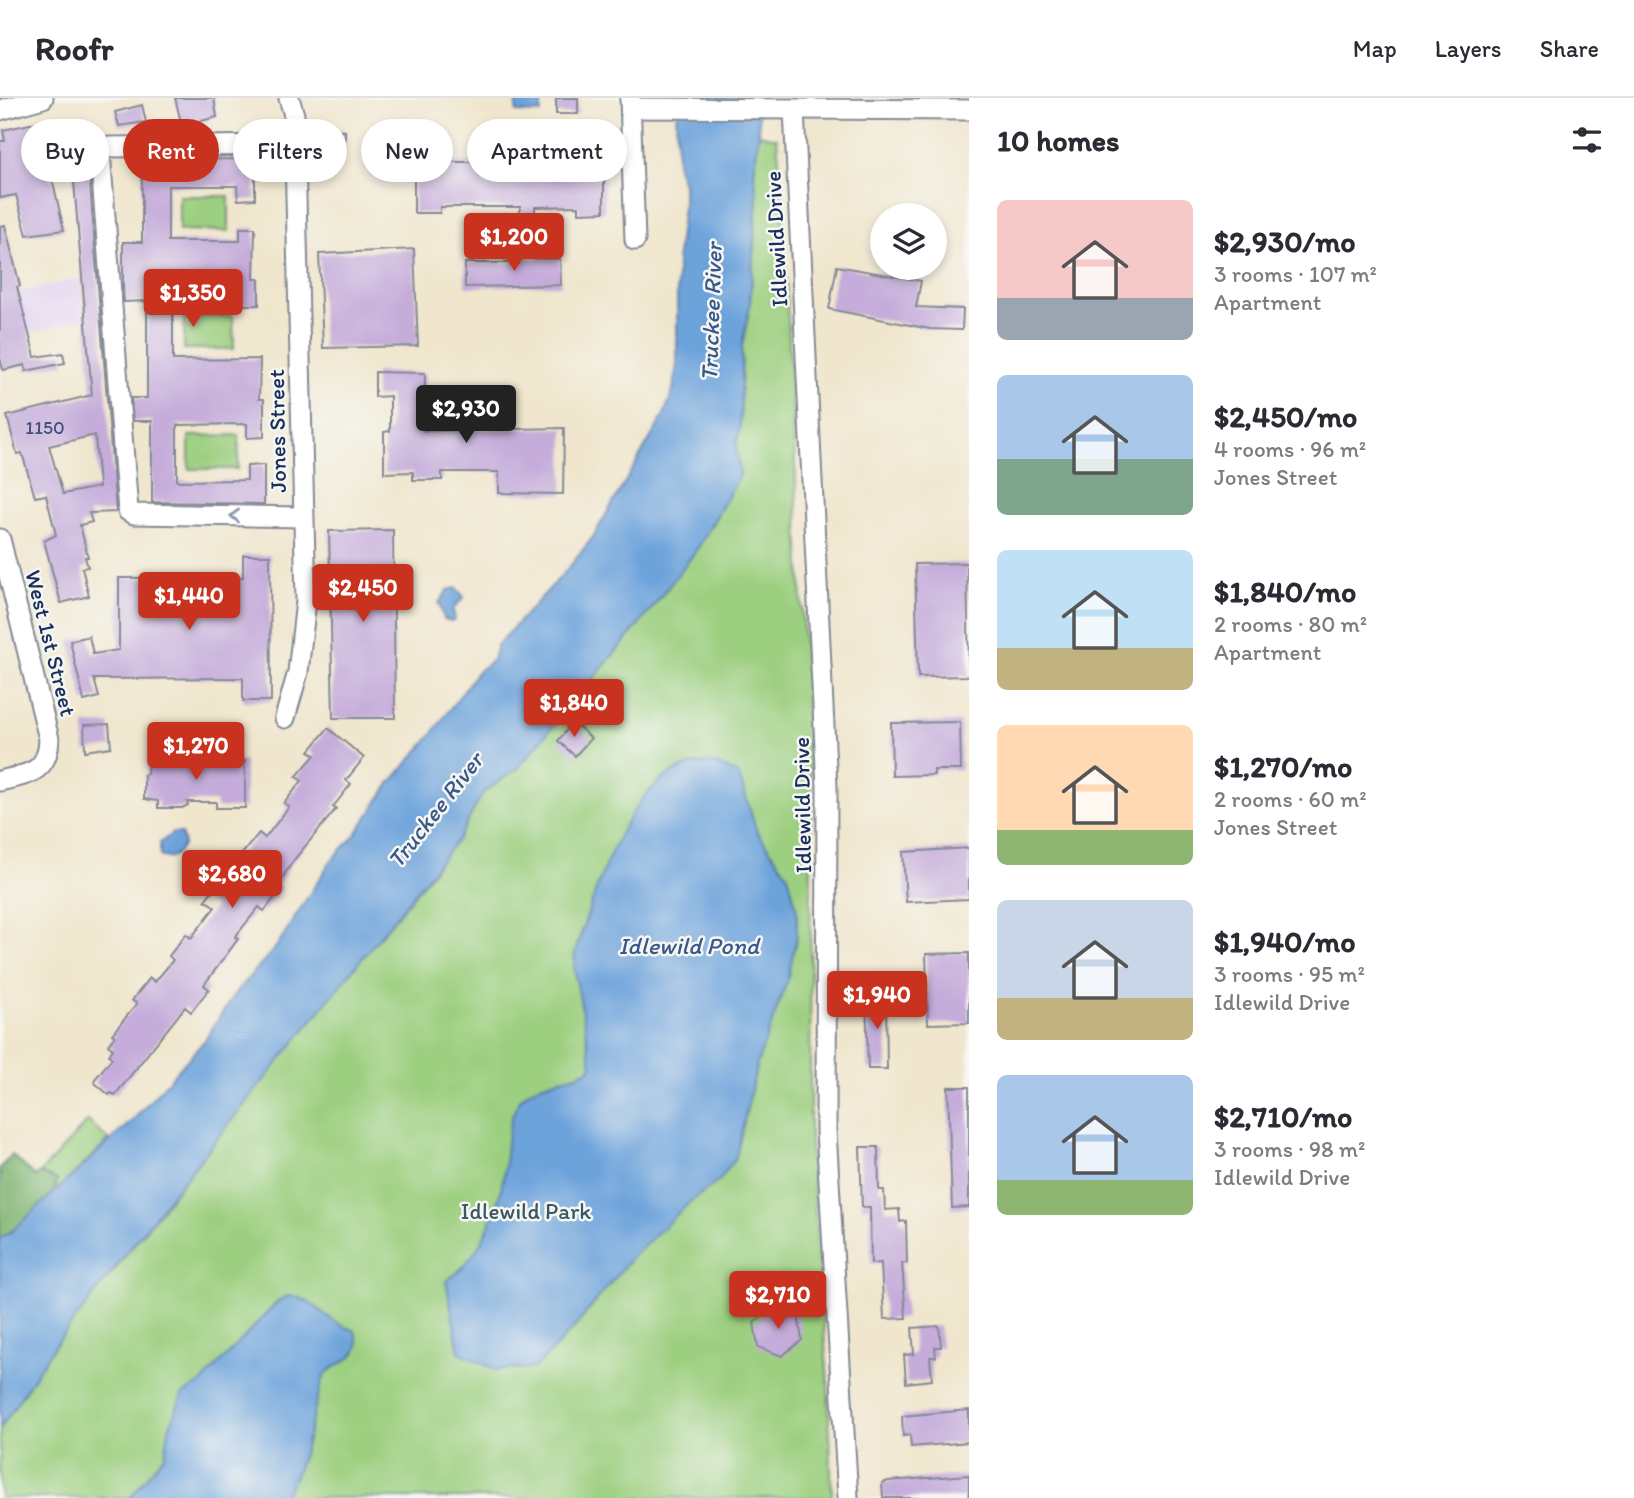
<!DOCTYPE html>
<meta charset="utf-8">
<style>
:root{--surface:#fff;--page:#f2f2f3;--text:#2b2b33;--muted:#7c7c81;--line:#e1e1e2;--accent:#c8321e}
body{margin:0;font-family:Itim,sans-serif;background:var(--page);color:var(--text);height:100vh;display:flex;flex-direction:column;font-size:26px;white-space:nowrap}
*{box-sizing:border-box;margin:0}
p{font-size:23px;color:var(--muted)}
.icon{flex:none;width:38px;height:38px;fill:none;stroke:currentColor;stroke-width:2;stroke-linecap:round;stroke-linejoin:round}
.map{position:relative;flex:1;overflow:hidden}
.side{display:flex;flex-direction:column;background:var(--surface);width:665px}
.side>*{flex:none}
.guide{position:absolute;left:21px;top:21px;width:665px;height:63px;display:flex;gap:14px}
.controls{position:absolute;left:870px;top:105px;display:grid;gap:14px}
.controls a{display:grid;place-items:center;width:77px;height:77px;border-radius:50%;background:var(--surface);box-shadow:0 4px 10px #0003;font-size:35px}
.price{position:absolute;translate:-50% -60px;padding:0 16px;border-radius:7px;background:var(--accent);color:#fff;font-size:23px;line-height:46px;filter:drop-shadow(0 2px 4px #0008)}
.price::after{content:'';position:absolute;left:50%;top:42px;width:21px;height:16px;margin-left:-10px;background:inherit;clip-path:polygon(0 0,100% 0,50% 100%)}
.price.on{background:#222;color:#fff}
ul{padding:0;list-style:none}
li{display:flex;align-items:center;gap:21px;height:175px;padding:0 28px}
li span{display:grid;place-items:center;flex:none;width:196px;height:140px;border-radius:10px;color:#555}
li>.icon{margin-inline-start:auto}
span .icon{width:84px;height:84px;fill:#fffc;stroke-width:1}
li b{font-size:30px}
h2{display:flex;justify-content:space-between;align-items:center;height:84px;padding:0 28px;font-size:30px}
.tag{padding:0 24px;border-radius:32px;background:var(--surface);box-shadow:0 4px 10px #0003;font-size:24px;line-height:63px}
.tag.on{background:var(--accent);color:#fff}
header{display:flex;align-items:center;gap:42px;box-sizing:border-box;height:98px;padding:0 35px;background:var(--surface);border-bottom:2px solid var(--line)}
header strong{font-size:33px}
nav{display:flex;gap:38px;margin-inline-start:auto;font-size:24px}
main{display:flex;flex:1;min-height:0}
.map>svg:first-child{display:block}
.built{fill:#e3d3f2}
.green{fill:#9ccf7f;stroke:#5c7f6e;stroke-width:2}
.forest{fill:#7db26e;stroke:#4c7066;stroke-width:2}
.water{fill:#6da3db;stroke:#44699c;stroke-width:2}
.building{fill:#c5acda;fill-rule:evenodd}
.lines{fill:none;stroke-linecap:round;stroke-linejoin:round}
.minor-casing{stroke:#868a96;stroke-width:23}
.minor{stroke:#fff;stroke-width:19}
.oneway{stroke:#8d97ae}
.labels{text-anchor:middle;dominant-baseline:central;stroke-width:5;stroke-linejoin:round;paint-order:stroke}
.number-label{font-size:19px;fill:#464e7d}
.street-label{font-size:23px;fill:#1b2f5e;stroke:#f6f6f2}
.park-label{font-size:23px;fill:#3b5766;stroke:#f6f6f2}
.water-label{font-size:24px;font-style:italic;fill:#38588a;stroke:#f6f6f2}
</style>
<header>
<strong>Roofr</strong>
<nav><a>Map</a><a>Layers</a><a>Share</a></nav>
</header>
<main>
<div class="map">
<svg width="969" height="1400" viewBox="0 0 969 1400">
<rect width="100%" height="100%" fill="#f6f6f2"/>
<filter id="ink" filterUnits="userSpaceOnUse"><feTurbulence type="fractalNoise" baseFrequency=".0143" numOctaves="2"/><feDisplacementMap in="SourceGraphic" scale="14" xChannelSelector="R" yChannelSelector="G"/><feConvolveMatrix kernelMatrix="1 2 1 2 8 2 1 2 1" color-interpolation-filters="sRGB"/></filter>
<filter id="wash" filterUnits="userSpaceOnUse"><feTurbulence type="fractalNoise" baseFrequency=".00686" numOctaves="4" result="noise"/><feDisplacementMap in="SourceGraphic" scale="28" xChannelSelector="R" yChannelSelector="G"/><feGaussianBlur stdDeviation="1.57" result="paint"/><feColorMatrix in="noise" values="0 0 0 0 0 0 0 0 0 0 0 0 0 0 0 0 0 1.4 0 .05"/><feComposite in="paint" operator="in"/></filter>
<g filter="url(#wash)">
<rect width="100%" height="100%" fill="#f0e6cd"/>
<path class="built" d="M80,180L83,221L0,242V199Z"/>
<g class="green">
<path d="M759,36L777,40L782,100L811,688L810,1046L828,1286L832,1400H0V1331L53,1250L278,963L431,776L483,695L518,670L646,518L698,450L740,377L736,348L740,329L742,248L750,206L757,98L754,75L756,46Z"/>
<path d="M179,98H229V133L179,132Z"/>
<path d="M184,218H233L234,251H184Z"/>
<path d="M239,337L238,371H189V338Z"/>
<path d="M88,1023L109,1042L55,1094L57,1082L40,1075Z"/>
</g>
<path class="forest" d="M12,1057L36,1079L40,1075L57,1082C52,1104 19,1130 0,1140V1070Z"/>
<g class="water">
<path d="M544,0L541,1V15L516,14V2Z"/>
<path d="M676,0H758L759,36L754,75L757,98L750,206L742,248L740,329L736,348L740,377L698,450L646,518L518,670L483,695L458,741L166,1104L53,1250L0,1331V1140L11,1134L134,1021L205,942L235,895L276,849L330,764L355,737L391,684L427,643L477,574L493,562L497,547L566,473L593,439L664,317L673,292L677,267V159L683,108V86L677,69Z"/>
<path d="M456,490L464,499L453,511L455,522L451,523L444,521L439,505L448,492Z"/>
<path d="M703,665L717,666L739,677L757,734L788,777L797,812V838L787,883L757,966L736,1059L719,1083L691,1103L631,1160L574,1230L535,1270L496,1272L459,1254L446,1183C480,1161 498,1114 504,1076C507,1052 506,1022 520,1002C539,977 579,984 592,968L574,869L575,854C595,796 628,669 703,665Z"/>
<path d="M173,735H181L184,746C178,756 172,763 160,758V745Z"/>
<path d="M288,1198C315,1199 327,1226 354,1232C370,1262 334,1263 324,1278C310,1318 308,1362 284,1398L130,1400L165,1357L169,1331L182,1297L202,1284L278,1203Z"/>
</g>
<g id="blocks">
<g class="building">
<path d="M175,0H214L217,19L182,28Z"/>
<rect x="556" y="0" width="22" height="16"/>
<path d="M142,7L146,24L119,28L115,14Z"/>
<path d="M39,24L64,132L27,137L16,97L0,100V43H5L3,32Z"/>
<rect x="313" y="33" width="32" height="22"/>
<path d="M520,56H534V64L579,63L580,57H608V74H604V114L579,115V108L535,109V117H520V109H440V115H414V57L440,58V64H520Z"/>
<path d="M72,61H88L116,414L89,415L92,424L80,427L88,459H85L88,469L82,470L89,498L61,505L44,443L56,437L46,397L35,399L22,355L17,356L7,318L92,297ZM95,337L99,389L63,396L49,348Z"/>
<path d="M255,61V101L238,102L237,88H168V143H240V130H255L254,181H259V207H173V262L260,261L259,301H264V339L247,340V326L177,327V383L247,382V368L264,367V406L152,404V323H133L131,300H147V203L124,204L123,191V144H142V62Z"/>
<path d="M5,127L20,188L17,189L35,259L63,255L65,265L26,273L25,267L3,272L0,260V128Z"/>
<path d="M414,151L418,248L323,250L319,156Z"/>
<path d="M513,160L560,161L561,187L465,189V165H513Z"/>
<path d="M837,168L921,183L916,209L963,211L962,232L930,231L829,211Z"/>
<path d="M375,274L425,275L424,333L564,330L563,396L499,395V374H442V382H413V374L384,375V334L390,333V298L375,299Z"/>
<path d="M393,432L395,620H333L329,433Z"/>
<path d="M243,457H270L271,603H243V580L94,581L99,599L84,603L70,543L89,538L93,556L119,552V480L243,479Z"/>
<path d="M967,465L969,578L918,579L915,466Z"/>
<path d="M573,624L591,640L575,658L558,643Z"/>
<path d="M960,624L961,672H934V677L892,678L891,625Z"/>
<path d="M109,626L111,649L85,653L84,627Z"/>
<path d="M328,630L364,660L346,682L351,686L333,709L336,711L293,763L278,787L282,790L264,813L259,809L235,839L238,841L204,887L209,891L191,914L185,909L115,997L111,995L109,997L95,985V981L112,960L109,957L113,951L108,947L115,938L112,936L137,906L132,902L150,880L155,884L173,862L169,858L186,836L191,840L215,809L205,802L223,779L228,784L246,762L241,757L259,735L265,740L289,709L284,705L302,683L296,679L315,657L309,653Z"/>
<path d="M187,657H216V663H245V710H216V704H187L188,707L182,710H158V703L144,701V677L147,676L148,663H187Z"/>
<path d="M969,750V801L906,804L903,754Z"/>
<path d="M969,855V925L928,926L926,856Z"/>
<path d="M866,896H886L887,971H868Z"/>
<path d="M948,989H969V1109L952,1110Z"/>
<path d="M860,1049H878L879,1092H884L885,1112L899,1111L900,1124L906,1123L907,1165H902L906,1220L884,1221L881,1165L871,1166L870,1109H862Z"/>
<path d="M774,1208L798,1217L802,1242L782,1258L758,1249L754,1225Z"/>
<path d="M939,1228L941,1249H935L936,1259H930L932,1282L906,1285L904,1257L914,1256L912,1230Z"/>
<path d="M969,1312V1344L911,1349L910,1337L903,1338L902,1318Z"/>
<path d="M969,1377V1400H883L882,1385L888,1383Z"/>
</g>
</g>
</g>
<g filter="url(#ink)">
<use href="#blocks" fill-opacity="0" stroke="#868a96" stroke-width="2"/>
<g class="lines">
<defs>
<g id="minor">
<path d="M630,0L635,142"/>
<path d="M631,10L969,12"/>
<path d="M0,12L43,0"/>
<path d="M794,12L827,690L826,1033L848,1400"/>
<path d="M294,47L108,49L100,54L128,413L134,416L303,419"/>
<path d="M0,441L49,641C48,675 28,676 0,683"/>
<path d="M285,620L298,574L306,503L294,17L289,0"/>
</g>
</defs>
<use href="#minor" class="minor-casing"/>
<use href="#minor" class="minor"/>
</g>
<defs><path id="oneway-chevron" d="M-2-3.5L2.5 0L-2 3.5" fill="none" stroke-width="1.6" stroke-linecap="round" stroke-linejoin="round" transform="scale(1.75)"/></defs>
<use class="oneway" href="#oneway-chevron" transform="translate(235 418) rotate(-179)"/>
</g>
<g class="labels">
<g class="number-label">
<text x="45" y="329">1150</text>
</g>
<g class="street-label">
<text transform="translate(776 141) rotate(-93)">Idlewild Drive</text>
<text transform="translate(277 333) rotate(-91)">Jones Street</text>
<text transform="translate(51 545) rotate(76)">West 1st Street</text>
<text transform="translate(802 707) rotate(-91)">Idlewild Drive</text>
</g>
<g class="park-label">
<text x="526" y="1113">Idlewild Park</text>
</g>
<g class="water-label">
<text transform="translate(711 214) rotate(-88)">Truckee River</text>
<text transform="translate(435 712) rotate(-52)">Truckee River</text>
<text x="689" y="847">Idlewild Pond</text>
</g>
</g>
</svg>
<div class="controls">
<a><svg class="icon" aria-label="layers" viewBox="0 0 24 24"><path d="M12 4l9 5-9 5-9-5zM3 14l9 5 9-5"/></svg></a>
</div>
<b class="price" style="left:514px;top:175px">$1,200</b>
<b class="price" style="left:193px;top:231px">$1,350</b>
<b class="price on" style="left:466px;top:347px">$2,930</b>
<b class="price" style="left:363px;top:526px">$2,450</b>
<b class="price" style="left:189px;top:534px">$1,440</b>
<b class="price" style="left:574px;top:641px">$1,840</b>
<b class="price" style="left:196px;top:684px">$1,270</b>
<b class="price" style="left:232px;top:812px">$2,680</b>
<b class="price" style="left:877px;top:933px">$1,940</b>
<b class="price" style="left:778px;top:1233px">$2,710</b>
<div class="guide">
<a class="tag">Buy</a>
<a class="tag on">Rent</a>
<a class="tag">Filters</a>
<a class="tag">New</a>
<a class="tag">Apartment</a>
</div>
</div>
<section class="side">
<h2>10 homes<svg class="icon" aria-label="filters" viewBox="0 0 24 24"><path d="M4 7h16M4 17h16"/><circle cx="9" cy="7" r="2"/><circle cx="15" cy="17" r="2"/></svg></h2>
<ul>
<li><span style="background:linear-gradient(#f6c9c9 70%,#9aa5b1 0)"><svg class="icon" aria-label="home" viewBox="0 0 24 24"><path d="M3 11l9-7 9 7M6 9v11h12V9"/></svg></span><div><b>$2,930/mo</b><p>3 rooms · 107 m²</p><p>Apartment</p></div></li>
<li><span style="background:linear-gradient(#a9c7e8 60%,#7fa58c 0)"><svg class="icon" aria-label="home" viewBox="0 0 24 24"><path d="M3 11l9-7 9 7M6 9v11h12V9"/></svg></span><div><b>$2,450/mo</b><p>4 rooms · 96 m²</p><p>Jones Street</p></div></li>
<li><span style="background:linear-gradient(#bfe0f5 70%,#c2b280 0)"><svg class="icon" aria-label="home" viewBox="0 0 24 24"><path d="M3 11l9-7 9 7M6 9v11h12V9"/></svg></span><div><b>$1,840/mo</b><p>2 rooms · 80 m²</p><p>Apartment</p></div></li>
<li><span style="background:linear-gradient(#ffd9b3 75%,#8fb573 0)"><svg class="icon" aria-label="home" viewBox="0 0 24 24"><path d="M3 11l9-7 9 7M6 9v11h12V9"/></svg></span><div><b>$1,270/mo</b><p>2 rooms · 60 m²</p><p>Jones Street</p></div></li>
<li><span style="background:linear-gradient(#c9d6e8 70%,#c2b280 0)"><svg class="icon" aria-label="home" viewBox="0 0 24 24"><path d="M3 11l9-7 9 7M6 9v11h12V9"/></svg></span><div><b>$1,940/mo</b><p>3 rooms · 95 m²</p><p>Idlewild Drive</p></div></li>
<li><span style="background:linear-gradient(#a9c7e8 75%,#8fb573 0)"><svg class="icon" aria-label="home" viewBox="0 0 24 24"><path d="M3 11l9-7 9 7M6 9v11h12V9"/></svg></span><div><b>$2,710/mo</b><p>3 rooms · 98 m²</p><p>Idlewild Drive</p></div></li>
</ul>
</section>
</main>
